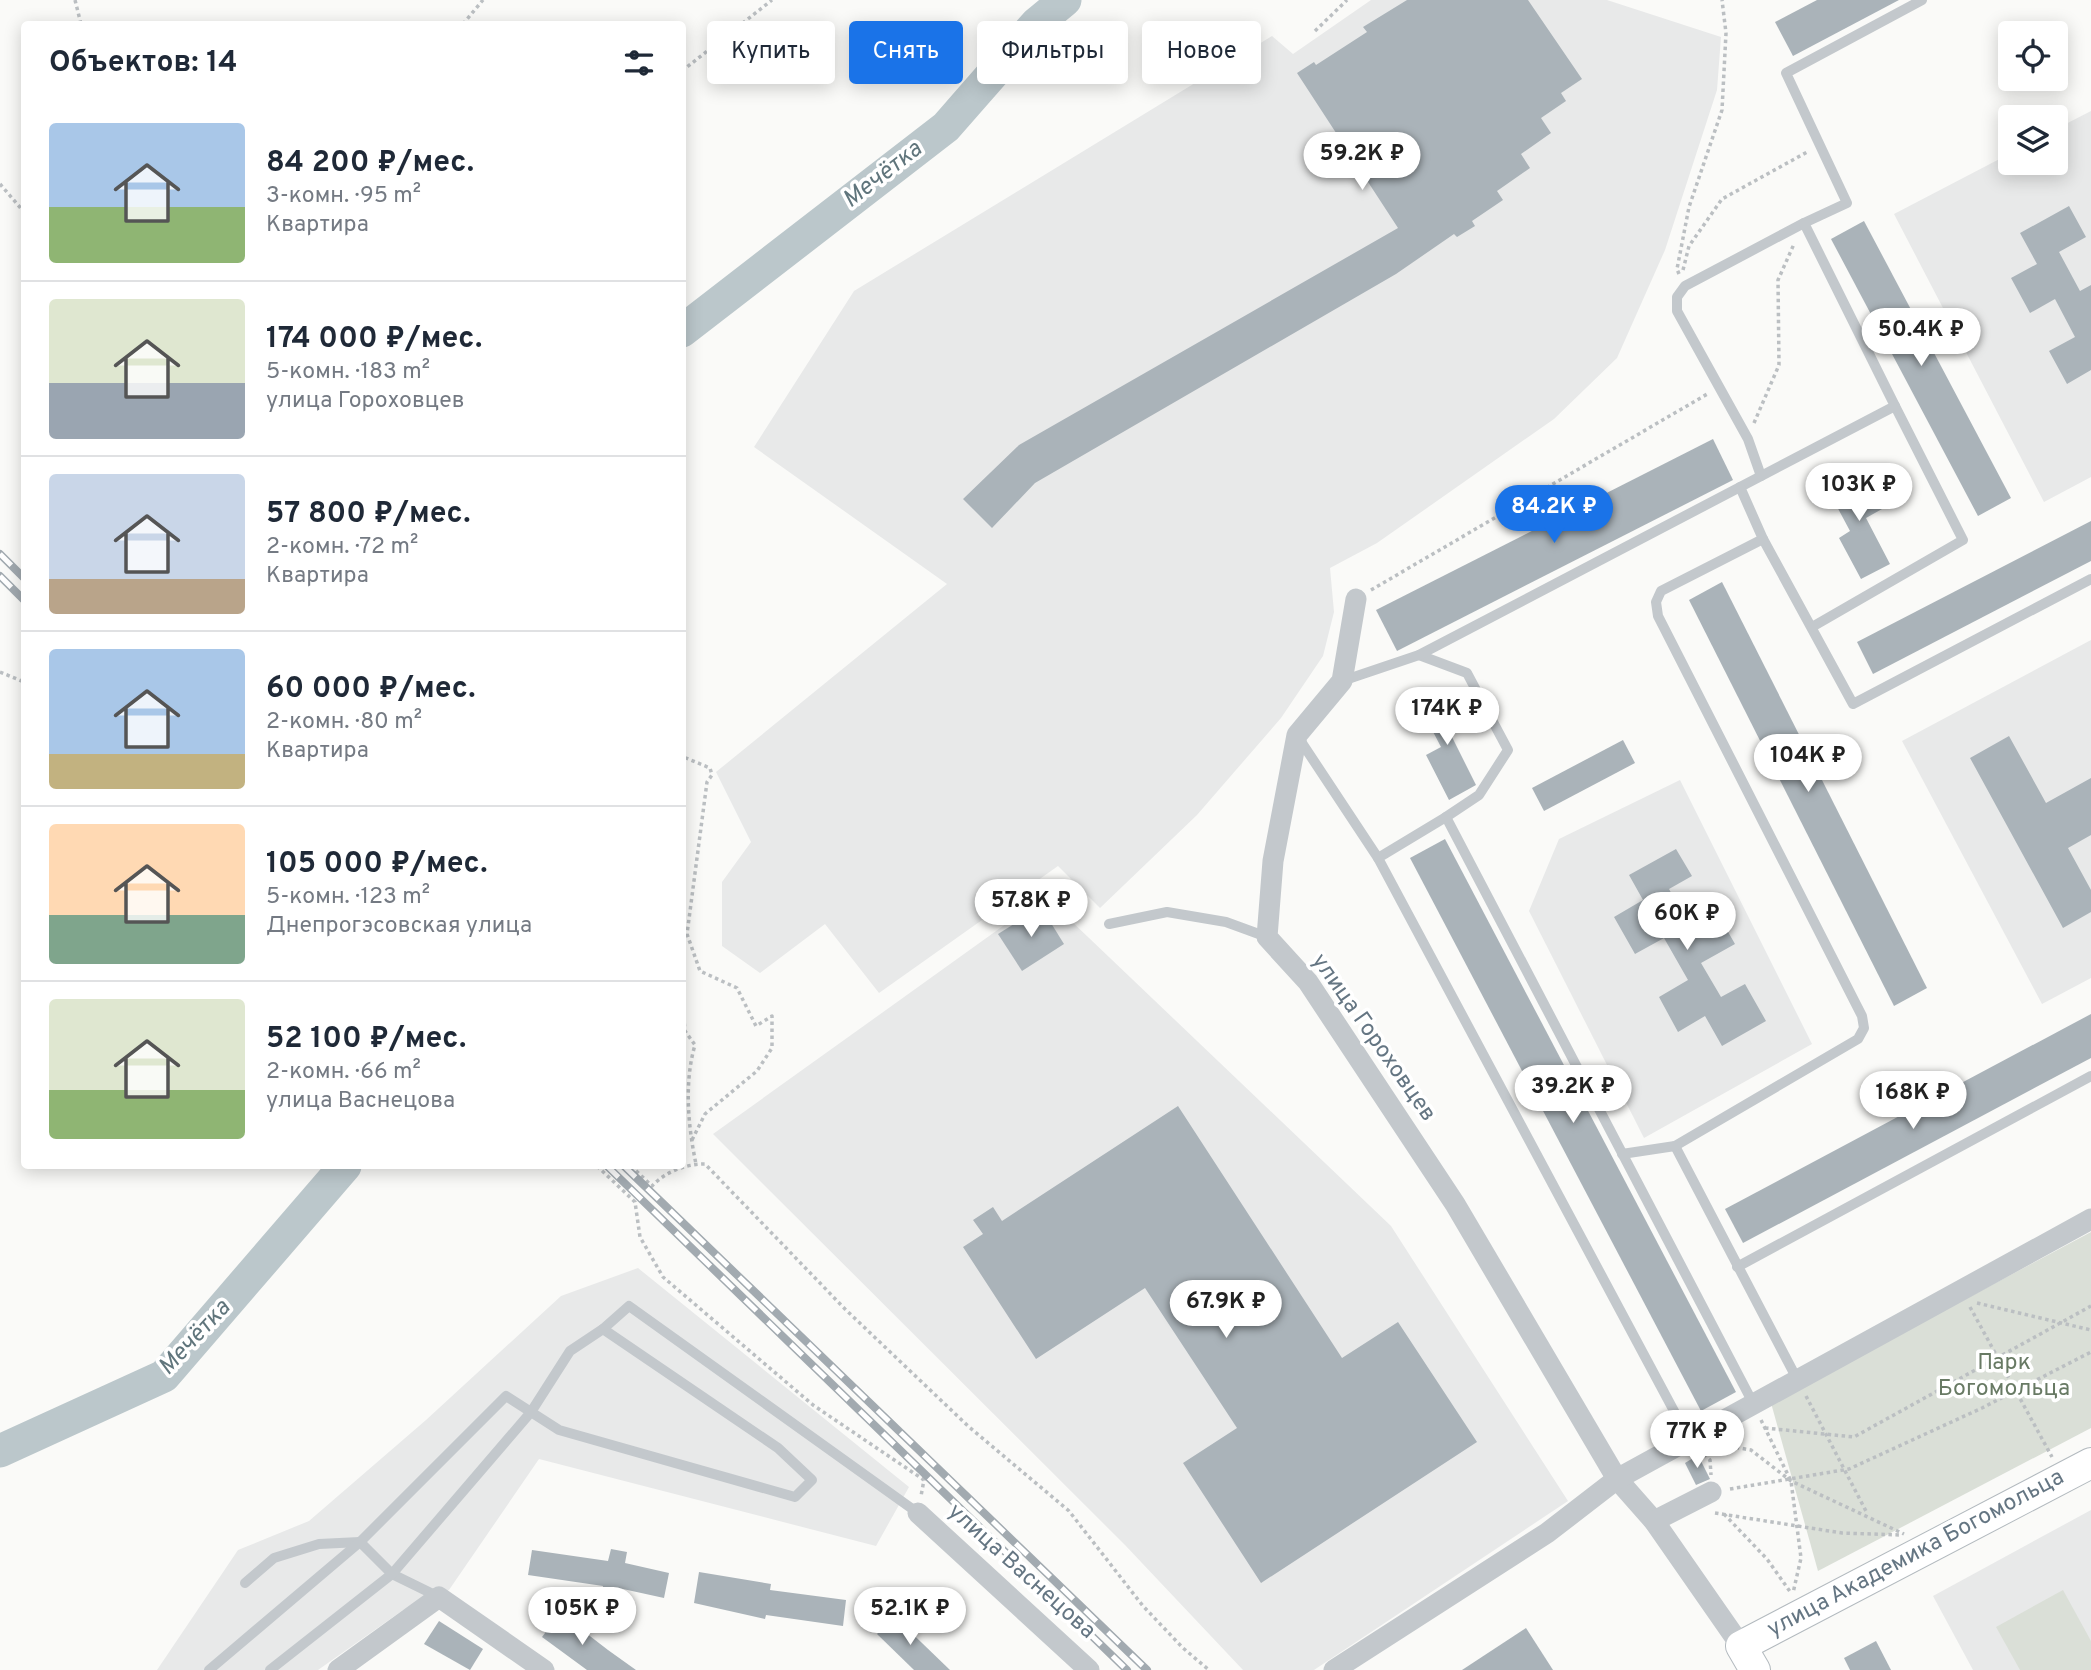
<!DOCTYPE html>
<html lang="ru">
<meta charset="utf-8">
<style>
:root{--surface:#fff;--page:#f6f6f7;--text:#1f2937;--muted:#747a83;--line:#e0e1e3;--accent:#1a73e8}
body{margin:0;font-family:Overpass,sans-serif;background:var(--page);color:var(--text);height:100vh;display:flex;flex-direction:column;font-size:26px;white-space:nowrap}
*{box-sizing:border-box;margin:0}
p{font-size:23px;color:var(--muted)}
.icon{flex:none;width:38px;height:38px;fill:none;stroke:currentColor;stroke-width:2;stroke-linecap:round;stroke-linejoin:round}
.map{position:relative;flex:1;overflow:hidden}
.panel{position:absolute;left:21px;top:21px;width:665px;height:1148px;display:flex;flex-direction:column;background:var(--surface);border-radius:7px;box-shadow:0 4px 18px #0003}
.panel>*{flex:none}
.top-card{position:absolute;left:707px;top:21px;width:665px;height:63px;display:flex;gap:14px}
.buttons{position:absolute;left:1998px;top:21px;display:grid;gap:14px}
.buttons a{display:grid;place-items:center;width:70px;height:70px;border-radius:7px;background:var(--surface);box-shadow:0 4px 18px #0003;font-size:35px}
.price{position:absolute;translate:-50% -60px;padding:0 16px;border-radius:24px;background:#fff;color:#222;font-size:23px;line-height:46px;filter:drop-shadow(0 2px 4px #0008)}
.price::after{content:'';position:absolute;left:50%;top:42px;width:21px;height:16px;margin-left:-10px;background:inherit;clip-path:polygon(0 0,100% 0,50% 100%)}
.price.active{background:var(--accent);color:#fff}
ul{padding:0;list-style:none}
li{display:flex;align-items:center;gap:21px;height:175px;padding:0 28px}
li+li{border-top:2px solid var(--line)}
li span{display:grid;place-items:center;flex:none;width:196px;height:140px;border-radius:7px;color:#555}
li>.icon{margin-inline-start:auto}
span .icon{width:84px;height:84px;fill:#fffc;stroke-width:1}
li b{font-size:30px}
h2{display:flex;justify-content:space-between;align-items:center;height:84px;padding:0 28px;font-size:30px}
.chip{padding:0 24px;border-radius:7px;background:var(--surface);box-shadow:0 4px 18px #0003;font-size:24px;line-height:63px}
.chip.active{background:var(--accent);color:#fff}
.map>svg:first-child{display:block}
.built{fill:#e8e9e9}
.green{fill:#dadfd7}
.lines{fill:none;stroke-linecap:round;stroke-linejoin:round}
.river{stroke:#bbc7cb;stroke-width:33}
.building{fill:#aab3b9}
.secondary-casing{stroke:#b3babf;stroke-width:32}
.path{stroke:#bbbfc2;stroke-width:3.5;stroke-dasharray:3.5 3.5;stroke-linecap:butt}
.lane{stroke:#c3c8cc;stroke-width:10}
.street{stroke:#c3c8cc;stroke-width:21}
.secondary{stroke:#fff;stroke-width:30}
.rail-casing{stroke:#a2aab0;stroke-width:8}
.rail{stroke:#fff;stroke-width:5;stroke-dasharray:16;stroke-linecap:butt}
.labels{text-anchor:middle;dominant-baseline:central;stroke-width:7;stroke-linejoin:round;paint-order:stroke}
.street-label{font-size:23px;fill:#657683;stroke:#fff}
.park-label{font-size:23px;fill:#687a64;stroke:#fff}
.water-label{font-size:24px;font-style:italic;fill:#60757c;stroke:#fff}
</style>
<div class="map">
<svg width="2091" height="1670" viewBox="0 0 2091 1670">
<rect width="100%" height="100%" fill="#fafaf8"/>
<g class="built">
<path d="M1371,0H1607L1721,37L1717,90L1665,250L1617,358L1554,419L1377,543L1330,568L1334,612L1323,656L1281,718L1197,815L1100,908L1058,866L879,993L825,924L760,973L722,946V882L751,842L716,772L947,584L754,447L854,291L1272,36L1293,54Z"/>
<path d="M2091,111V477L2044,502L1894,214L2011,153V163H2056V129Z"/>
<path d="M2091,640V978L2042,1004L1902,741Z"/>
<path d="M1680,780L1812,1044L1644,1138L1529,911L1559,839Z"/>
<path d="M1045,896L1391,1226L1568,1501L1314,1670H1243L1125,1545L713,1134Z"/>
<path d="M638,1268L909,1487L876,1546L539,1459L449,1590L403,1610L318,1670H157L238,1550L309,1521L426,1420L561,1296Z"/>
<path d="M2091,1510V1670H1973L1933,1596Z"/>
</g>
<g class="green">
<path d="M2091,1232V1428L1818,1571L1771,1403Z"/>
<path d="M2063,1590L2091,1641V1670H2020L1996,1627Z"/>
</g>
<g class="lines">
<g class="river">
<path d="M682,331L946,127L1036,24L1065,0"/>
<path d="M0,1451L164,1376L345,1166"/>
</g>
</g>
<g class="building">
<path d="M1407,0H1528L1582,79L1561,93L1566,101L1541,118L1551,133L1521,154L1530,168L1497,191L1503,200L1472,221L1475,226L1457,237L1454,234L1396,274L1035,483L992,528L963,499L1019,445L1398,228L1297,73L1314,62L1316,65L1367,32L1363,27Z"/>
<path d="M1817,0H1899L1793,56L1775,22Z"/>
<path d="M2069,206L2086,237L2059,252L2080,291L2091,285V370L2067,384L2049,351L2075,337L2055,299L2030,313L2011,278L2037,264L2020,233Z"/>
<path d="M1864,221L2011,498L1978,516L1831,239Z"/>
<path d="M1713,439L1733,480L1397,651L1376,610Z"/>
<path d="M1860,470L1882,509L1866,518L1890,564L1861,579L1839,538L1850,531L1827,488Z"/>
<path d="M2091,521V561L1873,674L1857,642Z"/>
<path d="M1722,582L1927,988L1894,1006L1689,600Z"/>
<path d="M1445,692L1464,728L1451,735L1476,785L1449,800L1426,755L1441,747L1419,705Z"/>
<path d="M2009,736L2046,803L2091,778V835L2068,848L2091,890V912L2063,928L1970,758Z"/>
<path d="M1623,740L1635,763L1544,811L1532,788Z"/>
<path d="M1445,839L1736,1392L1701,1411L1410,858Z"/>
<path d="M1676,849L1692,876L1669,889L1689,926L1716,911L1735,944L1701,963L1721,997L1745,984L1766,1021L1722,1046L1705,1016L1678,1032L1659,997L1688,980L1664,938L1635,954L1614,917L1643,900L1629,875Z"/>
<path d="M1041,907L1064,944L1022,971L998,934Z"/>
<path d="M2091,1014V1058L1743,1243L1725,1209Z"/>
<path d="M1178,1106L1342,1358L1398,1322L1477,1442L1261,1583L1183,1463L1237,1428L1145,1288L1036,1359L963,1247L983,1234L973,1220L993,1207L1002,1221Z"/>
<path d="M1698,1455L1710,1479L1696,1485L1685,1463Z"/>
<path d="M611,1549L627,1552L625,1563L669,1573L664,1598L623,1589L621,1596L602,1592L603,1586L528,1575L532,1550L608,1561Z"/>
<path d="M699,1572L771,1584L770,1590L846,1600L843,1626L766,1615L765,1619L694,1603Z"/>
<path d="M560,1613L608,1650L636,1670H587L542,1637Z"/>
<path d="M894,1616L950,1670H914L877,1634Z"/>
<path d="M439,1621L483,1649L470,1670L424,1644Z"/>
<path d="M1526,1628L1553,1670H1462Z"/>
<path d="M1876,1641L1891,1670H1850L1844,1658Z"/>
</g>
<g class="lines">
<defs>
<path id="secondary" d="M1755,1670L1741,1646L2091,1463"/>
</defs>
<use href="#secondary" class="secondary-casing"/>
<g class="path">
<path d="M75,0L81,24"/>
<path d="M463,24L483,0"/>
<path d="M1315,31L1347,0"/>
<path d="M682,71L772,0"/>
<path d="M0,184L24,212"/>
<path d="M1683,270L1689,246L1722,199L1809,151"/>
<path d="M1679,274L1677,269L1689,207L1722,110L1726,33L1722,0"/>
<path d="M1754,423L1779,365L1778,280L1794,244"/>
<path d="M1371,590L1709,393"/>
<path d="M0,672L24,682"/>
<path d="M682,765L686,758L710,768L712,775L707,782L687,934L700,971L737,988L756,1026L772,1016V1048L757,1071L705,1114L691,1142"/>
<path d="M683,1009L685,1031L695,1045C684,1082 688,1126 696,1164"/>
<path d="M597,1166L635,1202L640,1237L663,1277L813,1405L924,1480L921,1496"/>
<path d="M631,1166L652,1186C665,1172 685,1164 705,1164L845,1309L968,1426L1069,1511L1143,1606L1183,1648L1209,1670"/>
<path d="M1977,1303L2091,1330"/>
<path d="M1970,1307L2052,1457"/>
<path d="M1806,1396L1867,1513"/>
<path d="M1761,1420L1791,1481L1801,1558L1793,1593"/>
<path d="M1765,1428L1854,1437L2091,1306"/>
<path d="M1722,1445L1751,1450L1791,1481L1904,1534"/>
<path d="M1704,1454L1710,1460L1711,1475"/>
<path d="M1730,1489L1849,1469L1982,1408L2091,1352"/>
<path d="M1715,1513L1842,1533L1901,1535"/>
<path d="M1724,1514L1767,1559L1791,1593"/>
</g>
<g class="lane">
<path d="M1761,476L1748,439L1677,311V297L1685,286L1804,223"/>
<path d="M1763,539L1853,704L2091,579"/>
<path d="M1812,627L1963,540L1895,406"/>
<path d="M1419,655L1467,673L1508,750L1479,795L1446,817"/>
<path d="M1342,681L1419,655L1895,406L1804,223L1847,203L1786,73L1922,0"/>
<path d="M1298,737L1378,858"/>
<path d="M1109,924L1167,912L1226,922L1267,937"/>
<path d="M1675,1146L1797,1379"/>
<path d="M1622,1154L1675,1146L1858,1039L1864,1028L1862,1016L1658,616L1656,602L1661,591L1763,539L1740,487"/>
<path d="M1737,1267L2091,1076"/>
<path d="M603,1329L629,1306L918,1513"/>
<path d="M1689,1439L1378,858L1446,817L1753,1403"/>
<path d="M245,1583L274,1558L319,1544L360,1542L392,1574L439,1597"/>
<path d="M209,1670L360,1542L506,1396L559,1430L795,1497L812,1480L778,1448L603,1329L570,1351L531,1412L392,1574L270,1670"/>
</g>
<g class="street">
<path d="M1356,599L1342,681L1297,735L1273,861L1267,937L1308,982L1455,1204L1617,1479L1654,1521L1741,1646"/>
<path d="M918,1513L1089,1670"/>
<path d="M1654,1521L1711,1492"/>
<path d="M338,1670L439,1597L544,1670"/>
<path d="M1334,1670L1547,1533L1617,1479L2091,1219"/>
</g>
<use href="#secondary" class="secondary"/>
<defs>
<g id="rail">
<path d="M0,554L24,578"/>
<path d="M0,576L24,600"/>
<path d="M607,1166L1127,1670"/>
<path d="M624,1166L1147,1670"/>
</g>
</defs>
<use href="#rail" class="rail-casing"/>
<use href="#rail" class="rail"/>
</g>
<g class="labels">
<g class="street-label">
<text transform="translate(1373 1038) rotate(55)">улица Гороховцев</text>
<text transform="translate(1916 1554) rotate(-28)">улица Академика Богомольца</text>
<text transform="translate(1021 1572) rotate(42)">улица Васнецова</text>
</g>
<g class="park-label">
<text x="2004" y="1363">Парк<tspan x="2004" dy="26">Богомольца</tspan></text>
</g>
<g class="water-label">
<text transform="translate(883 175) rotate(-38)">Мечётка</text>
<text transform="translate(195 1338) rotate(-47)">Мечётка</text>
</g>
</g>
</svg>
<div class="buttons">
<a><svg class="icon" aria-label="locate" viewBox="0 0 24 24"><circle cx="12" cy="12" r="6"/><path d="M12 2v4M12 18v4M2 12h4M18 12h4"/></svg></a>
<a><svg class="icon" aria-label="layers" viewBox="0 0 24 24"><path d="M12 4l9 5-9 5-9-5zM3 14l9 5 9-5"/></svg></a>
</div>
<b class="price" style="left:1362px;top:192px">59.2K ₽</b>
<b class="price" style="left:1921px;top:368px">50.4K ₽</b>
<b class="price" style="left:1859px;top:523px">103K ₽</b>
<b class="price active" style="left:1554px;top:545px">84.2K ₽</b>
<b class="price" style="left:1447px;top:747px">174K ₽</b>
<b class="price" style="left:1808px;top:794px">104K ₽</b>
<b class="price" style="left:1031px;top:939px">57.8K ₽</b>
<b class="price" style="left:1687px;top:952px">60K ₽</b>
<b class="price" style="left:1573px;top:1125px">39.2K ₽</b>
<b class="price" style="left:1913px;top:1131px">168K ₽</b>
<b class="price" style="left:1226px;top:1340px">67.9K ₽</b>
<b class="price" style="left:1697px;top:1470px">77K ₽</b>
<b class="price" style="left:582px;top:1647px">105K ₽</b>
<b class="price" style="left:910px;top:1647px">52.1K ₽</b>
<div class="top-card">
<a class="chip">Купить</a>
<a class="chip active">Снять</a>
<a class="chip">Фильтры</a>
<a class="chip">Новое</a>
</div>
<section class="panel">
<h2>Объектов: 14<svg class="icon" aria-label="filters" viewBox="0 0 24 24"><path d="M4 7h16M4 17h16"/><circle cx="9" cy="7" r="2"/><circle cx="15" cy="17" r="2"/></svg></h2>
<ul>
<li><span style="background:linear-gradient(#a9c7e8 60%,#8fb573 0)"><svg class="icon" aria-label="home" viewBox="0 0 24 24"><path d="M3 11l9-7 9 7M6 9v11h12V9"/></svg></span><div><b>84 200 ₽/мес.</b><p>3-комн. · 95 m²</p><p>Квартира</p></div></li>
<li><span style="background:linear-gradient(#dfe7d0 60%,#9aa5b1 0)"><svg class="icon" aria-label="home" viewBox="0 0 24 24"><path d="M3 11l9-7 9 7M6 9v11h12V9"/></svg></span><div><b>174 000 ₽/мес.</b><p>5-комн. · 183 m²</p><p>улица Гороховцев</p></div></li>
<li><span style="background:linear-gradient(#c9d6e8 75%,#b9a48a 0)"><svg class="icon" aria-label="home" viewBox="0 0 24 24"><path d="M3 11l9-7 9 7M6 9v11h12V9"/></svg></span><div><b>57 800 ₽/мес.</b><p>2-комн. · 72 m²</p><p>Квартира</p></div></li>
<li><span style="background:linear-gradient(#a9c7e8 75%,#c2b280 0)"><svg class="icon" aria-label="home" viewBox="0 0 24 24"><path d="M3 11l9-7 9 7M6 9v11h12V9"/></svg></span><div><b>60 000 ₽/мес.</b><p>2-комн. · 80 m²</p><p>Квартира</p></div></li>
<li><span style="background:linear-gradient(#ffd9b3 65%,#7fa58c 0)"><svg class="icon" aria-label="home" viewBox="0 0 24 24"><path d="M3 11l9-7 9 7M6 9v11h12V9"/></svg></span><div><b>105 000 ₽/мес.</b><p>5-комн. · 123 m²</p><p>Днепрогэсовская улица</p></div></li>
<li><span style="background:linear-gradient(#dfe7d0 65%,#8fb573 0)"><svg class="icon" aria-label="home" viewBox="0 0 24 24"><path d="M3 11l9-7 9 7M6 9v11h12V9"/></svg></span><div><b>52 100 ₽/мес.</b><p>2-комн. · 66 m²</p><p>улица Васнецова</p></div></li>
</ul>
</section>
</div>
